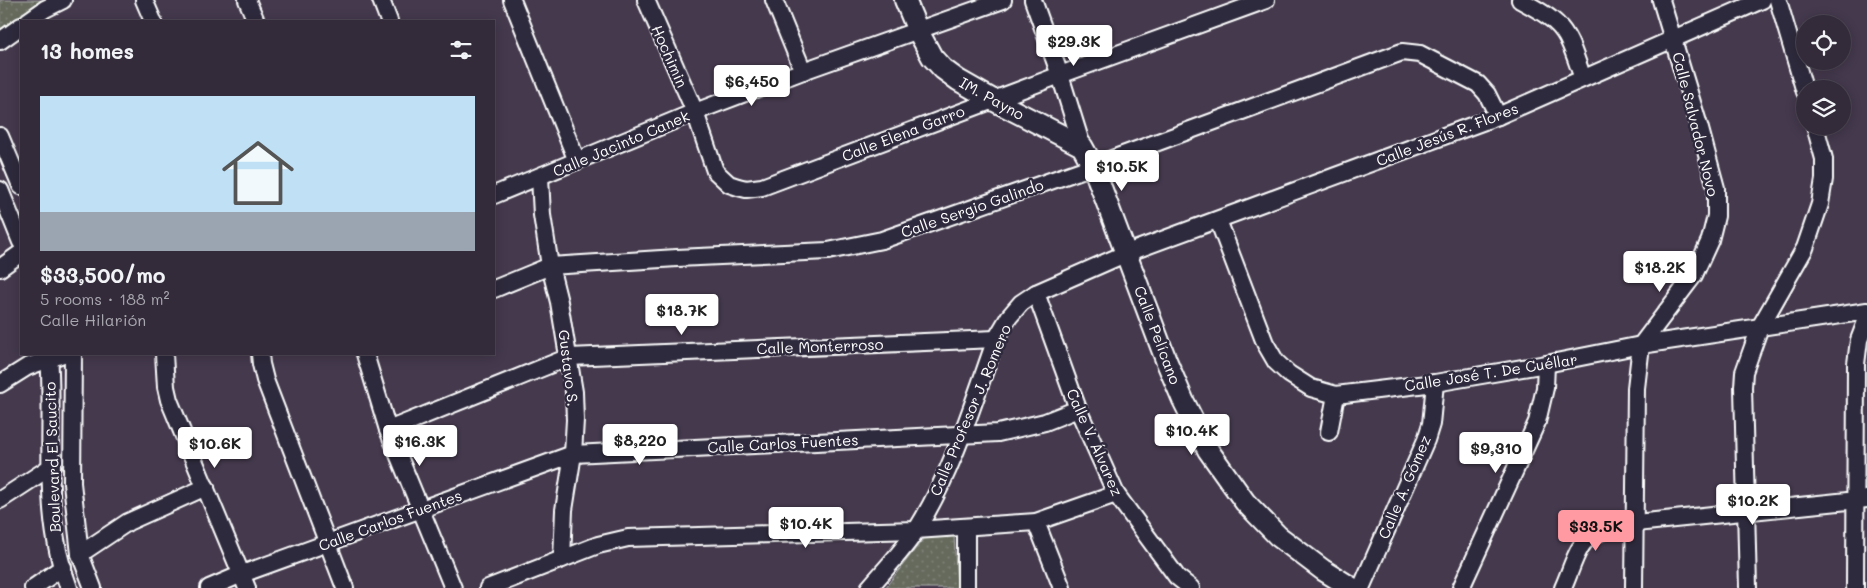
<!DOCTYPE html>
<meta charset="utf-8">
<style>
:root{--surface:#332b3a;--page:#3b3342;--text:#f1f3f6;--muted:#a9a7af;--line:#4e4754;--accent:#ff9aa2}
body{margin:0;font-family:Mali,sans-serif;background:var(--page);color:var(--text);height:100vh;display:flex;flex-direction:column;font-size:19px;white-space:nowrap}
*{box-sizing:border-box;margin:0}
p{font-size:16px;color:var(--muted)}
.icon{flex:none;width:28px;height:28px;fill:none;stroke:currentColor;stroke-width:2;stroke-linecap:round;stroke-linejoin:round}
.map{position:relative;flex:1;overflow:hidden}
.side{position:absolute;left:20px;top:20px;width:475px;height:335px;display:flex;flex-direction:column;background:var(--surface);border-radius:0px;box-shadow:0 2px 12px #0003,0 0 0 1px var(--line)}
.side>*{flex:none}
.tools{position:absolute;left:1796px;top:15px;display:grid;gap:10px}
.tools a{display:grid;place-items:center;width:55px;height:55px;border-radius:50%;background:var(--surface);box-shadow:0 2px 12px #0003,0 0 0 1px var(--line);font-size:25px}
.price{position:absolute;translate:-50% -42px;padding:0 11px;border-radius:5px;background:#fff;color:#222;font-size:16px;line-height:32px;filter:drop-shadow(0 1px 2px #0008)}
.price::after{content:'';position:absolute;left:50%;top:30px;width:15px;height:11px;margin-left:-8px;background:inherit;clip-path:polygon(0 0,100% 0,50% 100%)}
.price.on{background:var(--accent);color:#111}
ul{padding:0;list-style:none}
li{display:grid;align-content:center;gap:10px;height:265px;padding:0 20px}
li+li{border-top:1px solid var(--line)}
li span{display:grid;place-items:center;height:155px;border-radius:0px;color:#555}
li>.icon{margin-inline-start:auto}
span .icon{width:90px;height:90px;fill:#fffc;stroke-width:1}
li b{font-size:21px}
h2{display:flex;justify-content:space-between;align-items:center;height:60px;padding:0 20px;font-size:21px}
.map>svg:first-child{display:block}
.park{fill:url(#park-dots);stroke:#b2b4ae}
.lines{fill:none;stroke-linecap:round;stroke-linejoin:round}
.minor-casing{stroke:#fff;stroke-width:20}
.major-casing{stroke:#fff;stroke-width:24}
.minor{stroke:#2f2a3d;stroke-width:16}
.major{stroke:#2f2a3d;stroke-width:20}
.labels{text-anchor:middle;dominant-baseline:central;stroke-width:5;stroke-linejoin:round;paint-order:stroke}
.street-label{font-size:15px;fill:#fff;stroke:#2f2a3d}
</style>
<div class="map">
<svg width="1867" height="588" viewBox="0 0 1867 588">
<defs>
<pattern id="park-dots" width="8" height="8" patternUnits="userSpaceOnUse" patternTransform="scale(1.25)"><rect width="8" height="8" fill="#656a5d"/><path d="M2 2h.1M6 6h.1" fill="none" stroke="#7c8075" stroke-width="1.8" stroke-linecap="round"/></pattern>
</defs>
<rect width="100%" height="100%" fill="#44394d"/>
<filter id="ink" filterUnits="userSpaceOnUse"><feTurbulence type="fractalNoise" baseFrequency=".02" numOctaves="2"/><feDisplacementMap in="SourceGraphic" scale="10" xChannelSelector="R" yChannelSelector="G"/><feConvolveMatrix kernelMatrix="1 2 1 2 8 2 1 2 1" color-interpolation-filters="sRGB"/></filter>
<g filter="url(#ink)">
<g class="park">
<path d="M0,0H51L0,34Z"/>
<path d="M954,535L957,588H885L924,538Z"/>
</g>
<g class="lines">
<defs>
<g id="minor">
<path d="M144,0L153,21"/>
<path d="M247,0L256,21"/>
<path d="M381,0L389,21"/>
<path d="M512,0L577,161"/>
<path d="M646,0L695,112L715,171L729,184L738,187L746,189L762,187L1060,75L1266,0"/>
<path d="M774,0L803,71"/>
<path d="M1033,0L1060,75L1082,146"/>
<path d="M1520,0C1533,7 1547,14 1557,24C1571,37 1576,61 1583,78"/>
<path d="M1778,0L1805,92"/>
<path d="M28,21L45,9L63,0"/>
<path d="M0,41L21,26"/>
<path d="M0,136L21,186"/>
<path d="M540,177L542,215L550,266L559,302L574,392L575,420L573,454L564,510L562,559"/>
<path d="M0,190L21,242"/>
<path d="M494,195L695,112L803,71L1003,0"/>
<path d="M1218,220L1265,343L1276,362L1289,374L1311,388L1336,395L1435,383L1546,364L1641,345L1867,311"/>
<path d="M0,268L21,253"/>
<path d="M494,289L550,266L677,258L828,251L882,240L1093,166L1402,52L1420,54L1478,84L1487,94L1498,116"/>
<path d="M1036,293L1078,409L1116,494L1177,577L1191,588"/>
<path d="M49,354C55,431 40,514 69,588"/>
<path d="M73,354L72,483L80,554L93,588"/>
<path d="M164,354L166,387L169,400L247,588"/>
<path d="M260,354L261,364L265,380L345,588"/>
<path d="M365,354L388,430L453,588"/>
<path d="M0,384L27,367L63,354"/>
<path d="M388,430L569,357L996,339"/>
<path d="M1329,432L1336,395"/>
<path d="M0,500L52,466"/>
<path d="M1036,522L1062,588"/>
<path d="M966,527V588"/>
<path d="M80,554L128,522L206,487"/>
<path d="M33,588L63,567"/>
<path d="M209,588L242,574L573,454L998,433L1045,422L1078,409"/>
<path d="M488,588L598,545L628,538L916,530L1036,522L1116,494"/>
<path d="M869,588C885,569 904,550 917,529C953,471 973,403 996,339L1009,317L1021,303L1036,293L1127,253L1498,116L1762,0"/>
<path d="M1361,588L1426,440L1431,424L1435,383"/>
<path d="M1461,588L1537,422L1545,388L1546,364"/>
<path d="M1563,588C1569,575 1573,560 1580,548C1589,530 1618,527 1636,523L1867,499"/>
<path d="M1634,588L1636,388L1641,345L1694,275L1710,240L1716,216V188L1700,129L1661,0"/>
<path d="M1748,588L1743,387L1744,372L1760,327L1805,248L1820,204L1824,179V159L1815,126"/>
<path d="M1855,588L1856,364L1859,340L1867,319"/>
</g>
<path id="major" d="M905,0L918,31L932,57L943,69L958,80L993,100L1082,146L1093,166L1166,360L1183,400L1208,450L1245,502L1278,536L1323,570L1352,588"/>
</defs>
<use href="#minor" class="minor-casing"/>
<use href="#major" class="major-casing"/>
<use href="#minor" class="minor"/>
<use href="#major" class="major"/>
</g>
</g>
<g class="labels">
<g class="street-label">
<text transform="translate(670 56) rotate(66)">Hochimin</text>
<text transform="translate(992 98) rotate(29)">IM. Payno</text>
<text transform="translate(1696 124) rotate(76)">Calle Salvador Novo</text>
<text transform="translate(903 133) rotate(-21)">Calle Elena Garro</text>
<text transform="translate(1447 134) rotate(-21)">Calle Jesús R. Flores</text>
<text transform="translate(621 143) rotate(-23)">Calle Jacinto Canek</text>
<text transform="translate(972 208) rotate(-19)">Calle Sergio Galindo</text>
<text transform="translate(1158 335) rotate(69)">Calle Pelícano</text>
<text transform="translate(820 346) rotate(-2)">Calle Monterroso</text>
<text transform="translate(569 368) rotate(83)">Gustavo S.</text>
<text transform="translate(1491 372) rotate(-9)">Calle José T. De Cuéllar</text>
<text transform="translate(970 410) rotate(-67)">Calle Profesor J. Romero</text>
<text transform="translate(1095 442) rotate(66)">Calle V. Álvarez</text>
<text transform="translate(783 443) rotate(-3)">Calle Carlos Fuentes</text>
<text transform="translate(52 457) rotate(-92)">Boulevard El Saucito</text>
<text transform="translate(1404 487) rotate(-67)">Calle A. Gómez</text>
<text transform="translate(390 520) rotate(-20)">Calle Carlos Fuentes</text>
</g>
</g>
</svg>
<div class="tools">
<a><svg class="icon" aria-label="locate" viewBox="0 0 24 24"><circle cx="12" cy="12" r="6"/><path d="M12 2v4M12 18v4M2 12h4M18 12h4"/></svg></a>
<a><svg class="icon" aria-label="layers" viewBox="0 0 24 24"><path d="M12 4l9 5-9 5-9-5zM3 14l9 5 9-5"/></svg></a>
</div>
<b class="price" style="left:1074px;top:67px">$29.3K</b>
<b class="price" style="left:752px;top:107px">$6,450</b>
<b class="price" style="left:1122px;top:192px">$10.5K</b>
<b class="price" style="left:1660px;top:293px">$18.2K</b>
<b class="price" style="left:682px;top:336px">$18.7K</b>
<b class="price" style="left:1192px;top:456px">$10.4K</b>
<b class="price" style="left:640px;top:466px">$8,220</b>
<b class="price" style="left:420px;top:467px">$16.3K</b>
<b class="price" style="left:215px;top:469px">$10.6K</b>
<b class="price" style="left:1496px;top:474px">$9,310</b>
<b class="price" style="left:1753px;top:526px">$10.2K</b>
<b class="price" style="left:806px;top:549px">$10.4K</b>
<b class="price on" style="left:1596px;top:552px">$33.5K</b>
<section class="side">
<h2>13 homes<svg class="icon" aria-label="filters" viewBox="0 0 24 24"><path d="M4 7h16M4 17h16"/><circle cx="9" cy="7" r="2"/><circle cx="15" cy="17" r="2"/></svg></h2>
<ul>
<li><span style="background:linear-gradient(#bfe0f5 75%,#9aa5b1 0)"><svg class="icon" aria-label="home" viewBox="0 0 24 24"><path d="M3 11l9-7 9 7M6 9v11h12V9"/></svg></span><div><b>$33,500/mo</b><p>5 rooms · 188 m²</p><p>Calle Hilarión</p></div></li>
</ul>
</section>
</div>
